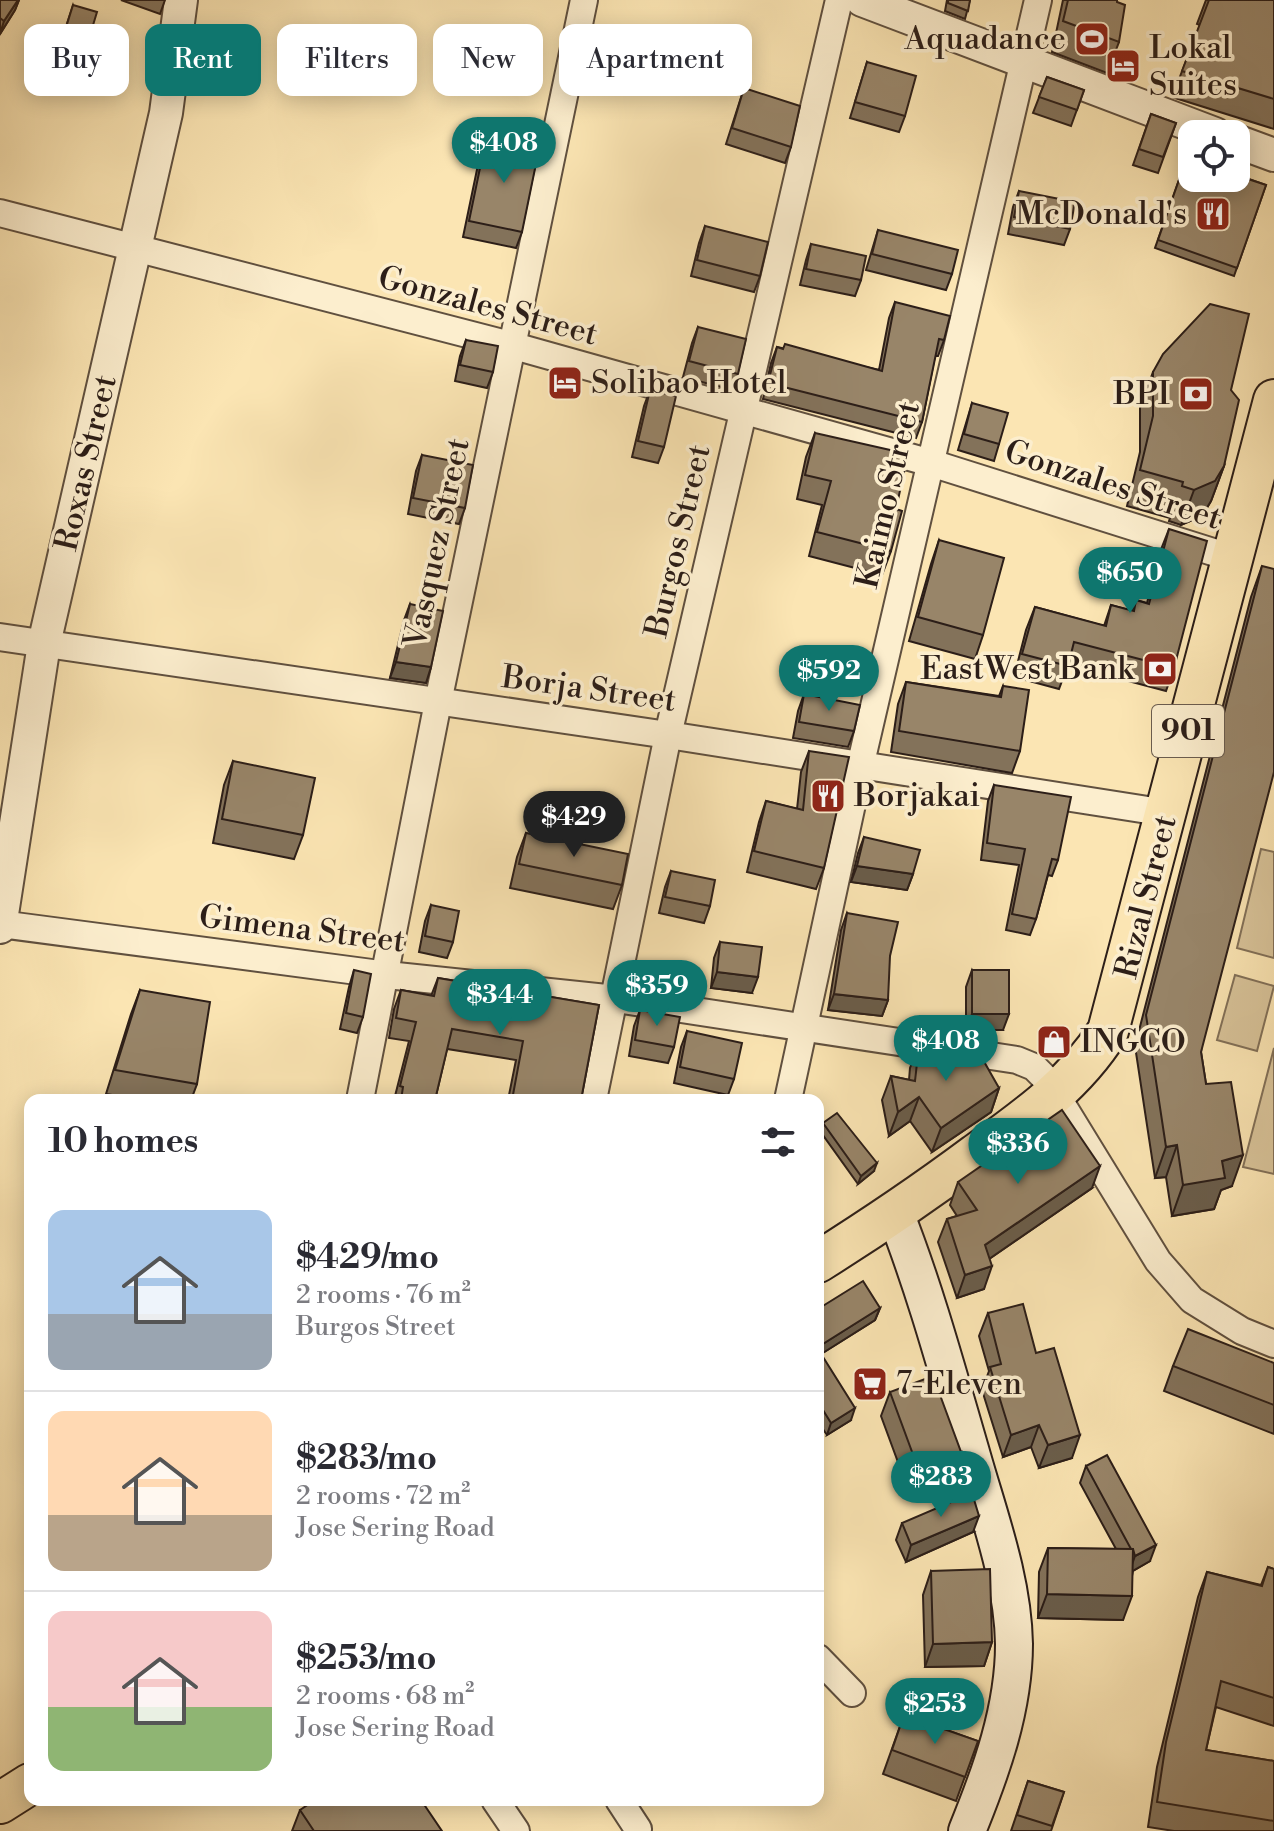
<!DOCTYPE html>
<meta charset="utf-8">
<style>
:root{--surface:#fff;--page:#f2f2f3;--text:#2b2b33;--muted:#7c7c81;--line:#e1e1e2;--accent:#0f766e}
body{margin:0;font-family:"Libre Bodoni",serif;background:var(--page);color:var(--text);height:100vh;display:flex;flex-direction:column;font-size:30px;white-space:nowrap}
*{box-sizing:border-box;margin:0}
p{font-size:26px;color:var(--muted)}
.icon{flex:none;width:44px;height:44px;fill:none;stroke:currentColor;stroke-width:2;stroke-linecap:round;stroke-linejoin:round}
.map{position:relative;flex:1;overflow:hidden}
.panel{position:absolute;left:24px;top:1094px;width:800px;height:712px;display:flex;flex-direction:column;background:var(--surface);border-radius:16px;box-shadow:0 4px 20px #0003}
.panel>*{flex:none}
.banner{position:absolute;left:24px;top:24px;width:800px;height:72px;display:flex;gap:16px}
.tools{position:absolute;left:1178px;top:120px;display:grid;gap:16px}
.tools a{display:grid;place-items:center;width:72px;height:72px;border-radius:16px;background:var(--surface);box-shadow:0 4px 20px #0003;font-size:40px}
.price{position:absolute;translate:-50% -68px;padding:0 18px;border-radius:28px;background:var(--accent);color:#fff;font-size:26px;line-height:52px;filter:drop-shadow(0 2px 4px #0008)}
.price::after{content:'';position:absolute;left:50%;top:48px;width:24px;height:18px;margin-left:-12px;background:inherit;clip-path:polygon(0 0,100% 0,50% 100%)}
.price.active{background:#222;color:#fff}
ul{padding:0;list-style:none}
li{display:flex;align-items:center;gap:24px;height:200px;padding:0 24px}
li+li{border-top:2px solid var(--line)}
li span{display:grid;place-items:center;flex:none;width:224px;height:160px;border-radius:16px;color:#555}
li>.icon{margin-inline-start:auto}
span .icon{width:96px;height:96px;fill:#fffc;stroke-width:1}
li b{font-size:34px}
h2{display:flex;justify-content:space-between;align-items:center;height:96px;padding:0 24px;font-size:34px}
.tag{padding:0 28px;border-radius:16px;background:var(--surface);box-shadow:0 4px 20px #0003;font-size:28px;line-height:72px}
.tag.active{background:var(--accent);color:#fff}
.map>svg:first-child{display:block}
.green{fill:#d8c399;stroke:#827058;stroke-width:2}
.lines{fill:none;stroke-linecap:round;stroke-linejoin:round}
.minor-casing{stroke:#60503f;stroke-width:30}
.tertiary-casing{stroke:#60503f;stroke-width:36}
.secondary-casing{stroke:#2c1e18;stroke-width:40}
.primary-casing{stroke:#2c1e18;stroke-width:44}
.minor{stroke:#fceece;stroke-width:26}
.tertiary{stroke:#fceece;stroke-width:32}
.secondary{stroke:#fceece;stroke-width:36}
.primary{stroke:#fbe5b3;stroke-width:40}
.wall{fill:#83725a;stroke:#2c1e18;stroke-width:2}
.shaded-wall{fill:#6a5d4a;stroke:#2c1e18;stroke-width:2}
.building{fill:#988569;stroke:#2c1e18;stroke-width:2}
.labels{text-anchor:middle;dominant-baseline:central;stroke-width:7;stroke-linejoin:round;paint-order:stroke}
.shield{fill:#fceece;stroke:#6a5c4f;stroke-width:2}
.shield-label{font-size:30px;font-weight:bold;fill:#2c1e18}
.poi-label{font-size:32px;fill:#2c1e18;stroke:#fceece;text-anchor:start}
.street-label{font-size:32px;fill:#2c1e18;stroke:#fceece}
</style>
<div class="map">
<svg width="1274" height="1831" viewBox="0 0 1274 1831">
<rect width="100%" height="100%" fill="#fbe5b3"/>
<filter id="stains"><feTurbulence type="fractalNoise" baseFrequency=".0025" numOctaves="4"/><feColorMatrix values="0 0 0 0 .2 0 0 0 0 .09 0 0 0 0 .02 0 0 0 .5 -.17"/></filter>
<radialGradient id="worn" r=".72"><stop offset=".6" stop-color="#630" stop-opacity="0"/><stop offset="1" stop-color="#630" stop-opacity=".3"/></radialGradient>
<g class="green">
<path d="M1261,849L1274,852V958L1237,948Z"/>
<path d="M1235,975L1274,986L1257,1051L1217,1040Z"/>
<path d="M1274,1048V1174L1243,1167Z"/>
</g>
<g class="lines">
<defs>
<g id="minor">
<path d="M0,213L514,346L931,463L1232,558"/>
<path d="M0,637L668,735L1167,813"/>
<path d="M0,924L387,975L616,999L1017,1060L1034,1067L1047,1080L1158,1261L1192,1300L1242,1331L1274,1344"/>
<path d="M360,1100L438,702L584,0"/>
<path d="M593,1100L668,735L839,0"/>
<path d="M788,1100L860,767L1038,0"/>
<path d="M818,1658L852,1693"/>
<path d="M495,1800L516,1831"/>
<path d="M619,1800L638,1829"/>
</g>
<g id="tertiary">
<path d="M862,0L1215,134"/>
<path d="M1236,141L1274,155"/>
<path d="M0,927L44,644L166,113L181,0"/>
</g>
<path id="secondary" d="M895,1213C926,1292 948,1374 972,1456C989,1516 1013,1580 1014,1644C1014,1709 991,1772 967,1831"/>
<g id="primary">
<path d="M818,1262C872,1228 924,1193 975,1155C1025,1119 1075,1084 1108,1031L1274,400"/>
<path d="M0,1803L30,1784"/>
</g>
</defs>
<use href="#minor" class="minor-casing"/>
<use href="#tertiary" class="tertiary-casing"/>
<use href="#secondary" class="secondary-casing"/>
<use href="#primary" class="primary-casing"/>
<use href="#minor" class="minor"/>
<use href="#tertiary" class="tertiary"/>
<use href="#secondary" class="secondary"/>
<use href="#primary" class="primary"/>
</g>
<g class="wall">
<path d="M0,0H19L15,10L0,34Z"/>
<path d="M121,0H165L160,14Z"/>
<path d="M947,0H970L965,19L945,11Z"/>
<path d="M1063,0H1117L1119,42L1107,73L1052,52Z"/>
<path d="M1206,0H1274V129L1172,97L1200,25L1197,24Z"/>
<path d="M73,5L87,45L81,61L57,54Z"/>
<path d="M867,62L905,116L899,132L850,118Z"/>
<path d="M1047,77L1084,90L1071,126L1033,113Z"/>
<path d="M744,88L791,147L785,163L726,144Z"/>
<path d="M1151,114L1176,123L1158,173L1133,165Z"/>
<path d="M486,139L522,232L516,248L463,237L480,155Z"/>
<path d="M1187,157L1266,185L1234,276L1155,248Z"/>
<path d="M1019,191L1070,229L1064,245L1008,234L1013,207Z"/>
<path d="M705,226L760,276L754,292L691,276L699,243Z"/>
<path d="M878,230L952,274L946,290L866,270Z"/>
<path d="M811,244L861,280L855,296L800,285L806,260Z"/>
<path d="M895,302L944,340L938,356H935L922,422L916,438L763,399L771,363L777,347L879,370L889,318Z"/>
<path d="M698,327L738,374L732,390L683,377L692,343Z"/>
<path d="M466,340L493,372L487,388L455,381L460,356Z"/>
<path d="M1153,372L1231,390L1224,466L1211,501L1202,516L1181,525L1169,521L1170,518L1127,506L1140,452V408Z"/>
<path d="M650,390L664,447L658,463L632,457L644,406Z"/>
<path d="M972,403L999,444L994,461L958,450Z"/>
<path d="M815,433L891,551L882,575L809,556L822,505L797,499L806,457Z"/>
<path d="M422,455L465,508L459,524L408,514L416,471Z"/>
<path d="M1169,529L1174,668L1166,691L1068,665L1059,689L1014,677L1026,630L1035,607L1104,626L1111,605L1132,611L1136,600L1147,603L1160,552Z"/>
<path d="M939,540L983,635L975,659L909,641L931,564Z"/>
<path d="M1262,566L1201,1052L1206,1084L1232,1186L1221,1190L1214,1209L1172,1216L1166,1177L1155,1178L1135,1046L1251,597Z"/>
<path d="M410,604L431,667L426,683L390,678L404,620Z"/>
<path d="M906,682L999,696L1003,686L1020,751L1012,773L891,752L898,704Z"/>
<path d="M804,694L854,731L848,747L793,738L798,711Z"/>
<path d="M809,751L824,868L816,889L747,872L759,822L766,801L797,809L801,772Z"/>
<path d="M233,761L303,835L294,859L213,843L224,785Z"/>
<path d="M994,785L1058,860L1052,876L1048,875L1036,919L1030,935L1006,930L1019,865L981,860L988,801Z"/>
<path d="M526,833L622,885L613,909L510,888L517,857Z"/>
<path d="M864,837L913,874L907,890L851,882L858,853Z"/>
<path d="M671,871L710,906L704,923L659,913L665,887Z"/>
<path d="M431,905L453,942L447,958L419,952L425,921Z"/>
<path d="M847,913L888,1000L882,1016L828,1010L841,930Z"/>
<path d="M720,942L752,993L711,988L714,958Z"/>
<path d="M354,970L363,1017L357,1033L340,1029L349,987Z"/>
<path d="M972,970L1003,1030H966V987Z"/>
<path d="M438,978L599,1005L581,1100H508L516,1060L447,1049L435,1100H436H394L409,1041L389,1038L394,1009L401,990L431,996Z"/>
<path d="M140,990L197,1084L191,1100H143L106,1094L131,1014Z"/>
<path d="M640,1010L674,1047L668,1063L629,1056L634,1026Z"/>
<path d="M687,1031L734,1079L728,1095L674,1083L681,1047Z"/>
<path d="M919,1045L999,1088L991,1112L932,1152L910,1121L889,1136L882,1100L891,1076L909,1080L910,1068Z"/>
<path d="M823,1123L874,1171L858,1184L820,1131Z"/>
<path d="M958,1182L1092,1188L989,1259L984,1289L957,1298L938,1242L947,1219L957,1216L950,1205Z"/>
<path d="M880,1308L875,1320L821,1354L851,1420L827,1435L818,1422V1309Z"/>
<path d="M988,1313L1036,1353L1072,1458L1039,1468L1031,1447L1003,1457L982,1390L989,1371L979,1336Z"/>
<path d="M1274,1363V1434L1164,1391L1173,1366Z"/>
<path d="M890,1392L952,1476L909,1492L881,1416Z"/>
<path d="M1086,1466L1150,1561L1133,1571L1123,1620L1038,1618L1039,1572L1048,1548L1116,1549L1080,1483Z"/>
<path d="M902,1523L973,1532L906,1562L896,1540Z"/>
<path d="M1268,1567L1274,1569V1726L1216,1707L1206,1750L1274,1761V1831H1174L1148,1827L1157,1767L1198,1597L1207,1572L1261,1585Z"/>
<path d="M931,1571L992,1642L984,1666L925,1667L923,1595Z"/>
<path d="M904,1715L978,1741L956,1801L883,1774Z"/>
<path d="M1028,1781L1064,1792L1051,1831H1011Z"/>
<path d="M300,1810L442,1831H292Z"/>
</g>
<g class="shaded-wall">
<path d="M18,0H19L15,10L0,34L4,21Z"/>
<path d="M1224,466L1211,501L1202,516L1181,525L1194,490Z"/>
<path d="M396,662L431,667L426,683L390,678Z"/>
<path d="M857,866L913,874L907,890L851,882Z"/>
<path d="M717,972L758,977L752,993L711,988Z"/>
<path d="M834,994L888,1000L882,1016L828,1010Z"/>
<path d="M972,1014H1009L1003,1030H966Z"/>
<path d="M999,1088L991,1112L932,1152L941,1128Z"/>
<path d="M919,1097L910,1121L889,1136L898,1112Z"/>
<path d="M1177,1145L1166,1177L1155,1178L1166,1147Z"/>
<path d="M1243,1155L1232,1186L1221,1190L1214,1209L1172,1216L1183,1185L1222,1161Z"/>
<path d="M877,1163L874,1171L858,1184L861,1176Z"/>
<path d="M1100,1166L1092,1188L976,1268L985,1245Z"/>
<path d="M992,1266L984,1289L957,1298L965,1275Z"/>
<path d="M880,1308L875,1320L818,1356V1347Z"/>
<path d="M855,1408L851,1420L827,1435L831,1423Z"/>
<path d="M1039,1425L1031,1447L1003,1457L1011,1435Z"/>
<path d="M1080,1435L1072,1458L1039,1468L1048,1445Z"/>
<path d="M961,1452L952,1476L909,1492L918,1468Z"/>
<path d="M979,1516L973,1532L906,1562L911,1545Z"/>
<path d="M1156,1545L1150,1561L1129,1573L1135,1556Z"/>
<path d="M1047,1594L1132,1596L1123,1620L1038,1618Z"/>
<path d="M992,1642L984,1666L925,1667L933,1644Z"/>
</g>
<g class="building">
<path d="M0,0H18L4,21L0,18Z"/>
<path d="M948,0H970L968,11L948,3Z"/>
<path d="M1068,0H1117V2L1125,5L1119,42L1063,21Z"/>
<path d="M1209,0H1274V99L1182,71Z"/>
<path d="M73,5L97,12L87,45L63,37Z"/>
<path d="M867,62L916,76L905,116L855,102Z"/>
<path d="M1047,77L1084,90L1077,110L1039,97Z"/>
<path d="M744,88L800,106L791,147L732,128Z"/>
<path d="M1151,114L1176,123L1163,157L1139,149Z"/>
<path d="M486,139L539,149L522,232L469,221Z"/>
<path d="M1187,157L1192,159V178H1236V175L1266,185L1237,268L1158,240Z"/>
<path d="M1019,191L1075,202L1070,229L1014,217Z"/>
<path d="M705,226L768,242L760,276L697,260Z"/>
<path d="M878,230L958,250L952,274L872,254Z"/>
<path d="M811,244L866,256L861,280L806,269Z"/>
<path d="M895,302L950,316L944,340L939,339L922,422L768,383L777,347L783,349L785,344L882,371Z"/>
<path d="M1210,304L1249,314L1231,390L1239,400L1224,466L1215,481L1194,490L1182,486L1183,482L1140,470L1153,416V372L1163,354Z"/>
<path d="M698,327L746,339L738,374L689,361Z"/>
<path d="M466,340L498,346L493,372L460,365Z"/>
<path d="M650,390L676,396L664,447L638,441Z"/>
<path d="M972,403L1008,413L999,444L964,434Z"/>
<path d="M815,433L908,454L896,509L902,511L891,551L817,532L831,481L805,475Z"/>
<path d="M422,455L473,465L465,508L413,498Z"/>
<path d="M1169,529L1207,541L1174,668L1074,642L1068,666L1022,654L1035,607L1106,626L1111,605L1134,611L1136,600L1149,604Z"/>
<path d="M939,540L1004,558L983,635L918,617Z"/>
<path d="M1262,566L1274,569V772L1201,1052L1206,1084L1231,1082L1243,1155L1222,1161L1225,1178L1183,1185L1177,1145L1166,1147L1146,1015Z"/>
<path d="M410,604L443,611L431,667L396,662Z"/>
<path d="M906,682L1001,697L1003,686L1029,690L1020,751L899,731Z"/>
<path d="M804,694L860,705L854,731L799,722Z"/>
<path d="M809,751L849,757L824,868L754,851L766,801L803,810Z"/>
<path d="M233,761L315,778L303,835L222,819Z"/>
<path d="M994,785L1071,797L1058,860L1052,859L1036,919L1012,914L1025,849L987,843Z"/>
<path d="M526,833L628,854L622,885L519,864Z"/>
<path d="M864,837L920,850L913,874L857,866Z"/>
<path d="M671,871L715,880L710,906L665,897Z"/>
<path d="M431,905L459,911L453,942L425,936Z"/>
<path d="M847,913L898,922L890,956L888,1000L834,994Z"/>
<path d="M720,942L762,947L758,977L717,972Z"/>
<path d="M354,970L371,974L363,1017L346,1013Z"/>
<rect x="972" y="970" width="37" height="44"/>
<path d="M438,978L599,1005L581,1100H512L523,1041L452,1029L435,1100H436H401L403,1087L400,1086L416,1022L396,1018L401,990L434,996Z"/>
<path d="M140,990L210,1002L197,1084L115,1070Z"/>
<path d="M640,1010L680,1017L674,1047L635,1040Z"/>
<path d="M687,1031L742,1043L734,1079L680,1067Z"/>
<path d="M919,1045L978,1051L999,1088L941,1128L919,1097L898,1112L891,1076L915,1081Z"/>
<path d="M1062,1110L1100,1166L985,1245L992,1266L965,1275L947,1219L977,1210L958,1182Z"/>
<path d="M837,1113L877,1163L861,1176L823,1123Z"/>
<path d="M863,1281L880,1308L818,1347V1309Z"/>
<path d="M1023,1304L1036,1353L1054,1348L1080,1435L1048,1445L1039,1425L1011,1435L990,1367L1001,1364L988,1313Z"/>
<path d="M1188,1329L1274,1363V1405L1173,1366Z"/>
<path d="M818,1349L855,1408L831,1423L818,1402Z"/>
<path d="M933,1376L961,1452L918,1468L890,1392Z"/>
<path d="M1107,1455L1156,1545L1135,1556L1133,1549H1131L1086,1466Z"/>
<path d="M972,1493L979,1516L911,1545L902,1523Z"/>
<path d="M1048,1548L1133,1549L1132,1596L1047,1594Z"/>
<path d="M1268,1567L1274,1569V1698L1221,1681L1206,1750L1274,1761V1821L1157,1802L1166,1742L1207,1572L1262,1586Z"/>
<path d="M990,1569L992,1642L933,1644L931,1571Z"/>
<path d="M904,1715L978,1741L965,1777L892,1750Z"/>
<path d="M1028,1781L1064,1792L1052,1826L1017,1815Z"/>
<path d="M315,1800H421L442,1831H314L300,1810Z"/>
</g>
<defs>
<symbol id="stadium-square" viewBox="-11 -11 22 22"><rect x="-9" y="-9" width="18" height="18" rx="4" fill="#8f2418" stroke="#fceece"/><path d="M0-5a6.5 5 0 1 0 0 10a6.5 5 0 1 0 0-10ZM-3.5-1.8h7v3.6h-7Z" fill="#fff"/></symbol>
<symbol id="hotel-square" viewBox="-11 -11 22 22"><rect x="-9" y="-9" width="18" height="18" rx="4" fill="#8f2418" stroke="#fceece"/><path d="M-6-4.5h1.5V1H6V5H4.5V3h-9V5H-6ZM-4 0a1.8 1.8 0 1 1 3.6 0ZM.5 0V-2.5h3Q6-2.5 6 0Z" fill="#fff"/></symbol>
<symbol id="restaurant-square" viewBox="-11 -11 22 22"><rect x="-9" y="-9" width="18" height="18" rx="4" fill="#8f2418" stroke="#fceece"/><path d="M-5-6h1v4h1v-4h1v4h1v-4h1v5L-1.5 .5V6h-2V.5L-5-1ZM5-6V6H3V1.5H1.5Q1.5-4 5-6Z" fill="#fff"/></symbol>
<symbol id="bank-square" viewBox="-11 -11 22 22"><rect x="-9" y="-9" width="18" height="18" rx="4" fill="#8f2418" stroke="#fceece"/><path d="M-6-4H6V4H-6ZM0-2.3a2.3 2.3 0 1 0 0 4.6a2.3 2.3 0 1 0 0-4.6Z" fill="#fff"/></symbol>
<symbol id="shop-square" viewBox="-11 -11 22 22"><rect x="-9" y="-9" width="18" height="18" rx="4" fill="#8f2418" stroke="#fceece"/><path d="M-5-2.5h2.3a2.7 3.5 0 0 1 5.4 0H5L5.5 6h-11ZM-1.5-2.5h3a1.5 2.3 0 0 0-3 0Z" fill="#fff"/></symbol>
<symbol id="supermarket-square" viewBox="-11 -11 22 22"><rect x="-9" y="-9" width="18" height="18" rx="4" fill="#8f2418" stroke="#fceece"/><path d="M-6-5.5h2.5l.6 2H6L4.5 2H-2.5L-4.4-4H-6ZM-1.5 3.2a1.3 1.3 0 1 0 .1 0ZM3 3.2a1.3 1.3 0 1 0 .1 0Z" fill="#fff"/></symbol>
</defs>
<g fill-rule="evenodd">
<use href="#stadium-square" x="1072" y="19" width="40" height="40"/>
<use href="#hotel-square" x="1103" y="46" width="40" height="40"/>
<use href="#restaurant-square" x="1193" y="194" width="40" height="40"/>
<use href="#hotel-square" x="545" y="363" width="40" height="40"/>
<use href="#bank-square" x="1176" y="374" width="40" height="40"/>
<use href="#bank-square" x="1140" y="649" width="40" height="40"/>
<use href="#restaurant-square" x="808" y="776" width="40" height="40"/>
<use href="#shop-square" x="1034" y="1022" width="40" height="40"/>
<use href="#supermarket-square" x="850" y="1364" width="40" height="40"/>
</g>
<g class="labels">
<rect class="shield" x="1152" y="705" width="72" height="52" rx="6"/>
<g class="shield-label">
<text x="1188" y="731">901</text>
</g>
<g class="poi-label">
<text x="1066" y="39" text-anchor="end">Aquadance</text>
<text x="1149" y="48">Lokal<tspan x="1149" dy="37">Suites</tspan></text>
<text x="1187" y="214" text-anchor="end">McDonald's</text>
<text x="591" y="383">Solibao Hotel</text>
<text x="1170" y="394" text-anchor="end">BPI</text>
<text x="1134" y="669" text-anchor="end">EastWest Bank</text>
<text x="854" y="796">Borjakai</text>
<text x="1080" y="1042">INGCO</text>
<text x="896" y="1384">7-Eleven</text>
</g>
<g class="street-label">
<text transform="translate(488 306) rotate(15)">Gonzales Street</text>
<text transform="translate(86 463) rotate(-77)">Roxas Street</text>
<text transform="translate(1113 485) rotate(18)">Gonzales Street</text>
<text transform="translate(888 495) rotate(-77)">Kaimo Street</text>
<text transform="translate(678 541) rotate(-77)">Burgos Street</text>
<text transform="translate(437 543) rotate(-78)">Vasquez Street</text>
<text transform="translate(589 689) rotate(8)">Borja Street</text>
<text transform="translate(1146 897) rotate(-76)">Rizal Street</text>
<text transform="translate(302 929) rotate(7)">Gimena Street</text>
</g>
</g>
<rect width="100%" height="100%" filter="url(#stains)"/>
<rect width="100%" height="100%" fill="url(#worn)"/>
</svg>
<div class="tools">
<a><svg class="icon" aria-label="locate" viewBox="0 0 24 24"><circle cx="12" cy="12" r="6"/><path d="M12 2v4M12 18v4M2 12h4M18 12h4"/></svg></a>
</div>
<b class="price" style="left:504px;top:185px">$408</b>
<b class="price" style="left:1130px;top:615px">$650</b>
<b class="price" style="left:829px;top:713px">$592</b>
<b class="price active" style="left:574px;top:859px">$429</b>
<b class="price" style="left:657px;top:1028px">$359</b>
<b class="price" style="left:500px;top:1037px">$344</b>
<b class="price" style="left:946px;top:1083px">$408</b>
<b class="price" style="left:1018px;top:1186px">$336</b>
<b class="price" style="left:941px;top:1519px">$283</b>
<b class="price" style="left:935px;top:1746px">$253</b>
<div class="banner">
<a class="tag">Buy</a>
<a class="tag active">Rent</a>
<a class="tag">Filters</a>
<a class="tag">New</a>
<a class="tag">Apartment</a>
</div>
<section class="panel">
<h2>10 homes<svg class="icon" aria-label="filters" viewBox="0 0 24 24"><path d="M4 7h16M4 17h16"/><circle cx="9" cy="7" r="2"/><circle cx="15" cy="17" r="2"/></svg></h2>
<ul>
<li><span style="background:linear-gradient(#a9c7e8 65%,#9aa5b1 0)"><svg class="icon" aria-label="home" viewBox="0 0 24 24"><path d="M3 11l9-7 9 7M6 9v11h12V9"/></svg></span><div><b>$429/mo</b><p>2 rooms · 76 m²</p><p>Burgos Street</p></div></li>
<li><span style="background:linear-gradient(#ffd9b3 65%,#b9a48a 0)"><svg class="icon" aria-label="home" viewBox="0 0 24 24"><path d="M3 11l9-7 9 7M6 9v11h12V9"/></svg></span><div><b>$283/mo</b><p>2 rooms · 72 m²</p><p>Jose Sering Road</p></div></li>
<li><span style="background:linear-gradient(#f6c9c9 60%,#8fb573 0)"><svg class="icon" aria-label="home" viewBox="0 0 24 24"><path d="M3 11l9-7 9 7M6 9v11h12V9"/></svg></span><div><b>$253/mo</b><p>2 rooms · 68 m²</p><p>Jose Sering Road</p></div></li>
</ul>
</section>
</div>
